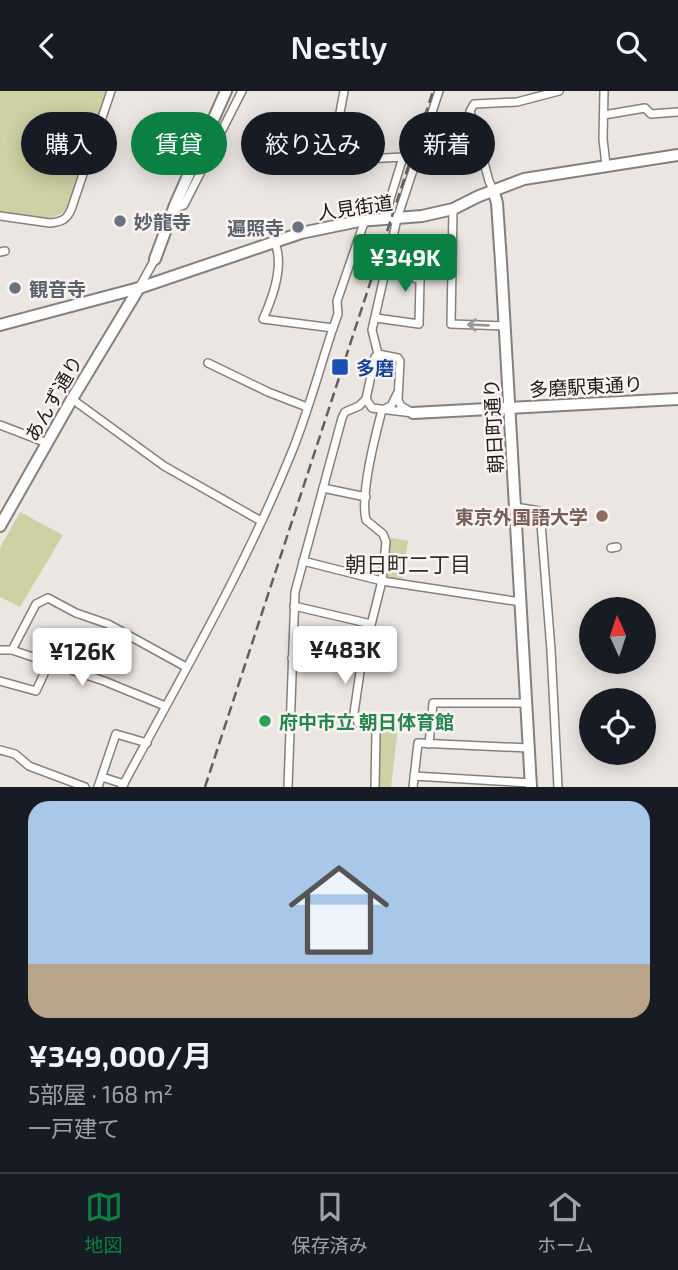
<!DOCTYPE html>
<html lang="ja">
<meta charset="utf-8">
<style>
:root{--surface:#171b24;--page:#20242c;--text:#f1f3f6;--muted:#9ea1a6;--line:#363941;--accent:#0b8043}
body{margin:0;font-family:"Exo 2","Noto Sans JP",sans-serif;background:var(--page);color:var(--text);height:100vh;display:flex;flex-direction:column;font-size:26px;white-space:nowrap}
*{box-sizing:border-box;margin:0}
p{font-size:23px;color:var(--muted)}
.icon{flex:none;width:38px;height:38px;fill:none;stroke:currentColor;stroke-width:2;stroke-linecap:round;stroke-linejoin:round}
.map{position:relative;height:696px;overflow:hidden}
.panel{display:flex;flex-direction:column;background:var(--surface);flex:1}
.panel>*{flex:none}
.hud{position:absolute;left:21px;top:21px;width:637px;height:63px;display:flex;gap:14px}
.needle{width:46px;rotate:357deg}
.tools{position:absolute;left:579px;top:506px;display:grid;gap:14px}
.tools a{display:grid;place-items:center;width:77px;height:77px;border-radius:50%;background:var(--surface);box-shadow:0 4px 18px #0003;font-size:35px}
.price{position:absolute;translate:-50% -60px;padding:0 16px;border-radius:7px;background:#fff;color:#222;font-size:23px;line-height:46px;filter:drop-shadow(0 2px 4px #0008)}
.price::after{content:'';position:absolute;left:50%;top:42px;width:21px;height:16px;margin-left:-10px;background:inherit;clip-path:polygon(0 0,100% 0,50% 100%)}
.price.on{background:var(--accent);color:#fff}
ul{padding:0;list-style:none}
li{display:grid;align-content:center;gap:14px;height:371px;padding:0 28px}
li span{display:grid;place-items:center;height:217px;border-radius:21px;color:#555}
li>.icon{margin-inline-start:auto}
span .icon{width:126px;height:126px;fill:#fffc;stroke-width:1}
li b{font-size:30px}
.chip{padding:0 24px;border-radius:32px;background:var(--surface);box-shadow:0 4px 18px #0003;font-size:24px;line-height:63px}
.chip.on{background:var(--accent);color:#fff}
header{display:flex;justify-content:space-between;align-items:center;height:91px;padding:0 28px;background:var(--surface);font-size:32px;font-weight:600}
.tab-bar{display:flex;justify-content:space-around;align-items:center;height:98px;border-top:2px solid var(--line);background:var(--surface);font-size:19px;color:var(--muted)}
.tab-bar a{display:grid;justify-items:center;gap:4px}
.tab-bar .on{color:var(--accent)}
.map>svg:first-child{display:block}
.green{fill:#cdd1a4}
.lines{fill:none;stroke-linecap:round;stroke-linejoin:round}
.street-casing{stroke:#85807d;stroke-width:10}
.secondary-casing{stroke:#85807d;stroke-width:14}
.street{stroke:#fff;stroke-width:7}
.secondary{stroke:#fff;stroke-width:10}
.rail{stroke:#625f5d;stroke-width:2.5;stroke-dasharray:10 5;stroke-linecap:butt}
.oneway{stroke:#999898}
.worship-dot{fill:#6b7280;stroke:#f9f4f1;stroke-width:2.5}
.transit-dot{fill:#1a4fb4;stroke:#f9f4f1;stroke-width:2.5}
.education-dot{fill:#8d6e63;stroke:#f9f4f1;stroke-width:2.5}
.leisure-dot{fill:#2e9e5b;stroke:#f9f4f1;stroke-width:2.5}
.labels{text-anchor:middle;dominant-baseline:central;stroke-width:5;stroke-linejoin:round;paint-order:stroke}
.street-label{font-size:19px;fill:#1c1a19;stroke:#f9f4f1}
.worship-label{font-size:19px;font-weight:bold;fill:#5b616d;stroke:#f9f4f1;text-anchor:start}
.transit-label{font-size:19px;font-weight:bold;fill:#164399;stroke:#f9f4f1;text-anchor:start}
.education-label{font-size:19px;font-weight:bold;fill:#785e54;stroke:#f9f4f1;text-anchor:end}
.leisure-label{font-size:19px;font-weight:bold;fill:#27864d;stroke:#f9f4f1;text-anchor:start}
.neighbourhood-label{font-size:21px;fill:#312d2b;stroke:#f9f4f1}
</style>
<header><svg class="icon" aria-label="back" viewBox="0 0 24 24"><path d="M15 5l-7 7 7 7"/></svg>Nestly<svg class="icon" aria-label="search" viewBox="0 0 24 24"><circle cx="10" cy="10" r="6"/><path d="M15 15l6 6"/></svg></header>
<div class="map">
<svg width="678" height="696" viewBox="0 0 678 696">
<rect width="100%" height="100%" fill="#ece6e3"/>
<g class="green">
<path d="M0,0H108L69,115C54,136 22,124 0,121Z"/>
<path d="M20,421L63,444L20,516L0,506V457Z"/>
<path d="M391,447L408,450L402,488L385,485Z"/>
<path d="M381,634L398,635L391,696H378Z"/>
</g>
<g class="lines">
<defs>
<g id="street">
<path d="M604,0L603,48L606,74"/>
<path d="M604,24L645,17L651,23L678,21"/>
<path d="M331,70L344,0"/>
<path d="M290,72L403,66L384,128"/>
<path d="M493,99L489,90L470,20L474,13L517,11L559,0"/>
<path d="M173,118L184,114L242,0"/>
<path d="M453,118L451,233L505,235"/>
<path d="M0,125L50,132C62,131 68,128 72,116L111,0"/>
<path d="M275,152C284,174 273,206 263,228L333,237"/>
<path d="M0,161L5,160"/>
<path d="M139,197L155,168"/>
<path d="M376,227L419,233L420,189L386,178"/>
<path d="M378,263L372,239L397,128L439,0"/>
<path d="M378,263L398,267L400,270L398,309L401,315L413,322L372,317L366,308L375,266Z"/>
<path d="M208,272L268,301L307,316"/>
<path d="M72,308L164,375L261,430"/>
<path d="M0,334L47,352"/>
<path d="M323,397L366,406"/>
<path d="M515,416L540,420L551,559L558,696"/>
<path d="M611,457L617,456"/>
<path d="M303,470L382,490L521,511"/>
<path d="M294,515L371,533"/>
<path d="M0,559H12L104,590L165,615"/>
<path d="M12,559L36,513L48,507L76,522L108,533L186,576"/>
<path d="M292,567L361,574"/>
<path d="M0,590L36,600L49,572"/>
<path d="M429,653L433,612H526"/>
<path d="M0,659L15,663L29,675L85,696"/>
<path d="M414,685L531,692"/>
<path d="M102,686L124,693"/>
<path d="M98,696L116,643L147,652"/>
<path d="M122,696C181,586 244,479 291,363C308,322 319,279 333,237L338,223L337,210L365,129"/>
<path d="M288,696L295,501L342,327L345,321L359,315L366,308"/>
<path d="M375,696L376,642L374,638L358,632L354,622L361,574L382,490L386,451L383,443L366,429C360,403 375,346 382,319L391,315L397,303"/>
<path d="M413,696L418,652L529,657"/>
</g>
<g id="secondary">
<path d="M493,99L497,112L501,171L531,696"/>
<path d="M155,168L175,114L226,0"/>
<path d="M0,234L139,197L301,142L359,130L422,125L453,118L479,105L524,88L678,64"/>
<path d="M413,322L678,308"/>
<path d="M0,435L72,308L139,197"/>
</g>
</defs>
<use href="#street" class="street-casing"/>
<use href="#secondary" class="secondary-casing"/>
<use href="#street" class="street"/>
<use href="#secondary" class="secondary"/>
<path class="rail" d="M205,696L433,0"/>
</g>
<defs><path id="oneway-shaft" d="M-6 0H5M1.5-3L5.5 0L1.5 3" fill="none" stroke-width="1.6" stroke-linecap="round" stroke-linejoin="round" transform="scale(1.75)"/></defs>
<use class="oneway" href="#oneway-shaft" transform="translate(478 234) rotate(-178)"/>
<g class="worship-dot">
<circle cx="120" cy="130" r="7"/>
<circle cx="298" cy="136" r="7"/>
<circle cx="15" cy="197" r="7"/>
</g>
<rect class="transit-dot" x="331" y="267" width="18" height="18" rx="3.5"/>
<circle class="education-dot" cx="602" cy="425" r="7"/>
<circle class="leisure-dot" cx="265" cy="630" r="7"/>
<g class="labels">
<g class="street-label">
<text transform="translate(355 116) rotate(-8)">人見街道</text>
<text transform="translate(586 295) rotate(-3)">多磨駅東通り</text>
<text transform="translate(53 307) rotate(-60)">あんず通り</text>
<text transform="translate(493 335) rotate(-93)">朝日町通り</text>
</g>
<g class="worship-label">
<text x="134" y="130">妙龍寺</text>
<text x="284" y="136" text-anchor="end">遍照寺</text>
<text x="29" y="197">観音寺</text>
</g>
<g class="transit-label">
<text x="356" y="276">多磨</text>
</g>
<g class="education-label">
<text x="588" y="425">東京外国語大学</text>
</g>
<g class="leisure-label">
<text x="279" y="630">府中市立 朝日体育館</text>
</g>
<g class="neighbourhood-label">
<text x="408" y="472">朝日町二丁目</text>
</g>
</g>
</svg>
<div class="tools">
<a><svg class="needle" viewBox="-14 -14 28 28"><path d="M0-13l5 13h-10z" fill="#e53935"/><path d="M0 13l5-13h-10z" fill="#9ea1a6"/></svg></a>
<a><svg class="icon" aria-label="locate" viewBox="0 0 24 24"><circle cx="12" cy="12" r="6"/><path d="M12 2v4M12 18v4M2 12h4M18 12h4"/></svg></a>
</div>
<b class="price on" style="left:405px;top:203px">¥349K</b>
<b class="price" style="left:345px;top:595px">¥483K</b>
<b class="price" style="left:82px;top:597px">¥126K</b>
<div class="hud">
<a class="chip">購入</a>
<a class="chip on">賃貸</a>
<a class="chip">絞り込み</a>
<a class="chip">新着</a>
</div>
</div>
<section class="panel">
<ul>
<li><span style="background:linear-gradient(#a9c7e8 75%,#b9a48a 0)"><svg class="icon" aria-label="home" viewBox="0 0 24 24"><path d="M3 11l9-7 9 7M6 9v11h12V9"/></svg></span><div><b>¥349,000/月</b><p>5部屋 · 168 m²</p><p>一戸建て</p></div></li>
</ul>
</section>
<nav class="tab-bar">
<a class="on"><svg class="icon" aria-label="map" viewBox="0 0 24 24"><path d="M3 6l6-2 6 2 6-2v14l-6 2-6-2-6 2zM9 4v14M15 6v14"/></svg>地図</a>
<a><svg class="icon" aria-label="saved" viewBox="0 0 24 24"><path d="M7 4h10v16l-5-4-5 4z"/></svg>保存済み</a>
<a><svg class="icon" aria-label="home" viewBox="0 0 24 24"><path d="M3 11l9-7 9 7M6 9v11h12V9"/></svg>ホーム</a>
</nav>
